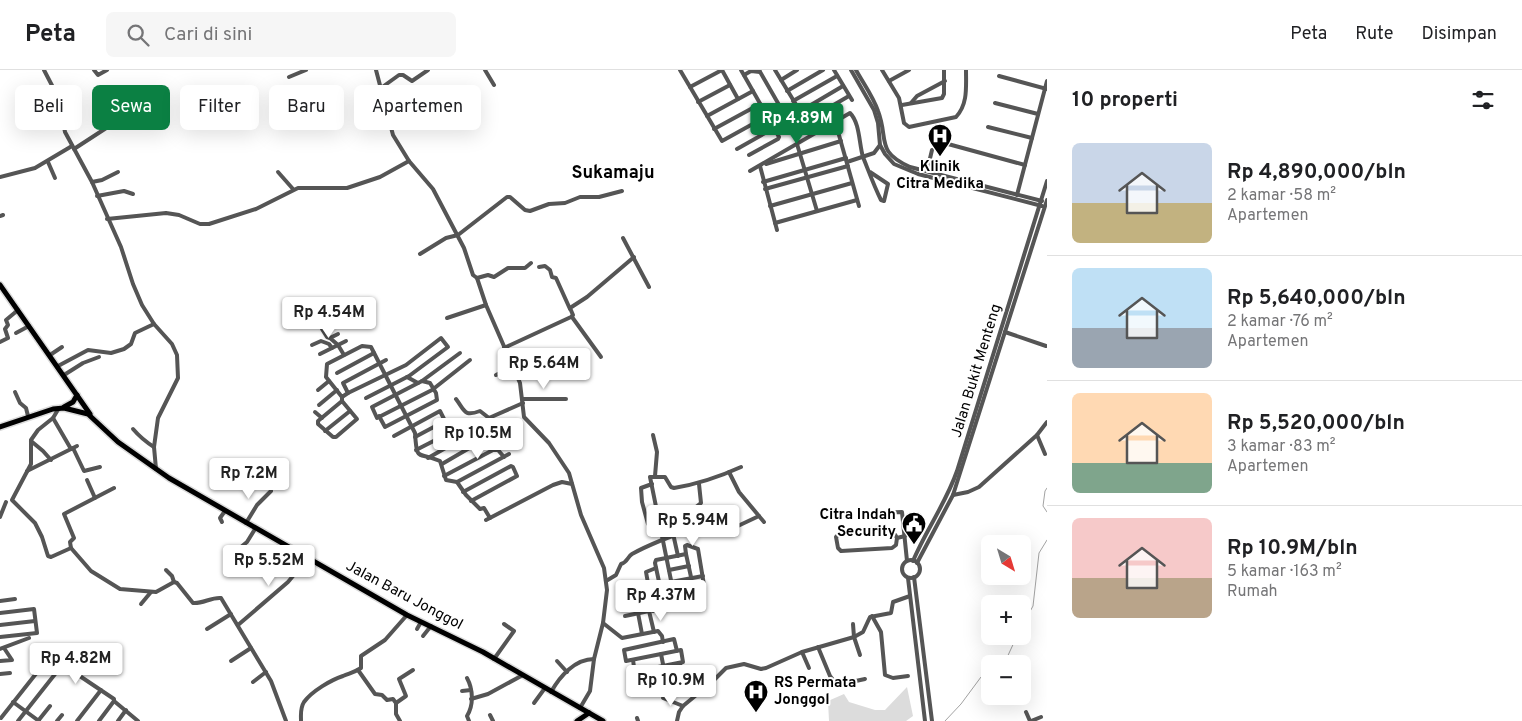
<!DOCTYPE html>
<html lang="id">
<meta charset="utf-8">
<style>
:root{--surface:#fff;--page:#f6f6f6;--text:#202124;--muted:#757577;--line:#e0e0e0;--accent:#0b8043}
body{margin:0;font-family:Overpass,sans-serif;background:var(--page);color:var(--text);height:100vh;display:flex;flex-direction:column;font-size:19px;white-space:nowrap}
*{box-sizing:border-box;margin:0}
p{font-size:16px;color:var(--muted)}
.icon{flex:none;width:28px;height:28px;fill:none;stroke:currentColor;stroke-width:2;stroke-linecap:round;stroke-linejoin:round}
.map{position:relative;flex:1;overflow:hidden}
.sheet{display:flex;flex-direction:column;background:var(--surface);width:475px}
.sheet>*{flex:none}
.banner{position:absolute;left:15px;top:15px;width:475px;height:45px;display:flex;gap:10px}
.needle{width:32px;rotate:142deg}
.tools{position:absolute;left:981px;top:465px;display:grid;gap:10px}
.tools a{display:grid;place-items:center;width:50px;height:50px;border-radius:8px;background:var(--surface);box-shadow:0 5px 20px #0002;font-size:25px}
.price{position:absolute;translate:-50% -42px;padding:0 11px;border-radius:5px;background:#fff;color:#222;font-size:16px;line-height:32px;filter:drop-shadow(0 1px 2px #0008)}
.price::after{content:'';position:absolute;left:50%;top:30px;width:15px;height:11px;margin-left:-8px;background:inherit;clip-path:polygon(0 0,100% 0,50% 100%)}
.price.selected{background:var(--accent);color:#fff}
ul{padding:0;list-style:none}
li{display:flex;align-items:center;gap:15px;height:125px;padding:0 25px}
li+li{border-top:1px solid var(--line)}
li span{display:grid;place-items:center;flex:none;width:140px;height:100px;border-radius:8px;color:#555}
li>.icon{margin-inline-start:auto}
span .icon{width:60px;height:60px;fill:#fffc;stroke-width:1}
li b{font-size:21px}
h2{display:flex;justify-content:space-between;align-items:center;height:60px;padding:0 25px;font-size:21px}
.pill{padding:0 18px;border-radius:8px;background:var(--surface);box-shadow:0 5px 20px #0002;font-size:18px;line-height:45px}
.pill.selected{background:var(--accent);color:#fff}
header{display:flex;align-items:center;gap:30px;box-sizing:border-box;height:70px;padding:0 25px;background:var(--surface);border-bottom:1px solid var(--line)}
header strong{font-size:24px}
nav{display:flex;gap:28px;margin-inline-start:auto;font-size:18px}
.search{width:350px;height:45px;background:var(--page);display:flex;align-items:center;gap:12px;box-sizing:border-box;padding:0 18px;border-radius:8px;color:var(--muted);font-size:19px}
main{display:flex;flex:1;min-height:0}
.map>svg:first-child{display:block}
.green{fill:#dcdcdc}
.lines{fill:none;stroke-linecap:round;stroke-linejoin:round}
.stream{stroke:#a3a3a3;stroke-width:1}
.major-casing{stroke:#dbdbdb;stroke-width:8}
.minor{stroke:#555;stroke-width:4}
.major{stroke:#000;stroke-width:5}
.labels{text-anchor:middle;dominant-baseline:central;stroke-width:4;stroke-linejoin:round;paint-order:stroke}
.poi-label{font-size:15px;font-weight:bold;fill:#000;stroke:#fff}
.street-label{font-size:15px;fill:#000;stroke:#fff}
.quarter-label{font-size:18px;font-weight:bold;fill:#000;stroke:#fff}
</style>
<header>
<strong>Peta</strong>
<div class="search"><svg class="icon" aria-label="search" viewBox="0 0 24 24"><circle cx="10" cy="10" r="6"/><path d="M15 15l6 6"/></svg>Cari di sini</div>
<nav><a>Peta</a><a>Rute</a><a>Disimpan</a></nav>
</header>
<main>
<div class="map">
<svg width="1047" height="651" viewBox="0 0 1047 651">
<rect width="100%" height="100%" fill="#fff"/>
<path class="green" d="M907,617L913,646L906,651H829L828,631L844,624L849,632L875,640H885Z"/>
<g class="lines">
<g class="stream">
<path d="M1047,418L1045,421L1043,436L1047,442"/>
<path d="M1022,556L1033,536L1039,483L1047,470"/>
<path d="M1004,594L1017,566"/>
<path d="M945,651L961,634L981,607L990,602"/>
</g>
<defs>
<g id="major">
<path d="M0,215L90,344"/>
<path d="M64,337L73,332L77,325"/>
<path d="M0,357L53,339L64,338L88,344L118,372L169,408L407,545L483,582L603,651"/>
<path d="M577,651L589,643"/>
</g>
</defs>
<use href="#major" class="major-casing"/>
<g class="minor">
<path d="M44,0L58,27L65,62L92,112L121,177L133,214L142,235L154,254L172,274L177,285L178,308L158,348L154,377L156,399"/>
<path d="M94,0L98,5L107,0"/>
<path d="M376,0L393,65L409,91L433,119L464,178L473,205L477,208L486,235L520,313L524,347L549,373L569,403L581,445L604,498L607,520L603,553L594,589L590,621L580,638"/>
<path d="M485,0L494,15"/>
<path d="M680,0L722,71L767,46"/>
<path d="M722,0L738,29"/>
<path d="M741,0L779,67L778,69L749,85"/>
<path d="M759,0L794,61"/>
<path d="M775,0L806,51L849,26"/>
<path d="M834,0L852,30"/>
<path d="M851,0L874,40L878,53L880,75L885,84L894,94L918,104L1042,136"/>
<path d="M856,0C863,13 873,26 878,41C889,70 875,81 910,97L1042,131"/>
<path d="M882,0L899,28L904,53L909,57L956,47C968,34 966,17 966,0"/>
<path d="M744,5L751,1L760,2"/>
<path d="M999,6L1047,19"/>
<path d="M289,7L306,0"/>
<path d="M781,10L797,0"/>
<path d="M889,11L909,0"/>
<path d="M690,17L722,0"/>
<path d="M381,18L399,5H403L412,11L428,0"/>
<path d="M787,21L823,0"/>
<path d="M793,31L837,6"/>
<path d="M698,32L730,15"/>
<path d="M911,33L917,26L945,11"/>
<path d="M995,33L1038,44"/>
<path d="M41,34L42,31L58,27"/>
<path d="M902,35L942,28L944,24V0"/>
<path d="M799,42L843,16"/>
<path d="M707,46L753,21"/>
<path d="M835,51L859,136"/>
<path d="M988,57L1032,68"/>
<path d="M714,59L760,34"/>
<path d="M797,74L817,141"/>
<path d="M948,74L1025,95"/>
<path d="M74,79L117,51V43L104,20"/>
<path d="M737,79L774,58"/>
<path d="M48,92L55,108"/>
<path d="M847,92L874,83L880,75"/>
<path d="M766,94L841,71"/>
<path d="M760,96L777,160"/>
<path d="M750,101L850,43C860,53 859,74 863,87C869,102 874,116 881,130L884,131L888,114L870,102"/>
<path d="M927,101L932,80"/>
<path d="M278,102L293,119"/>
<path d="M0,107L35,98L72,76"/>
<path d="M92,112L102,110L118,102"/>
<path d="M763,112L846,88"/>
<path d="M765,119L848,96"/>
<path d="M1017,125L1047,11"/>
<path d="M97,126L124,121L133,124"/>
<path d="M770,136L852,113"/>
<path d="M0,146L3,145"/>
<path d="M107,149L166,143L179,145L200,154H209L256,139L298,118H347L380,107L409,91"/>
<path d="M775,153L857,130"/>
<path d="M623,168L649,217"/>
<path d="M420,184L446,168L458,165L507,127H510L525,140L530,141L549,134L565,133L580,127H599L622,121"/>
<path d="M539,197L545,196L550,200L552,207L556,208L570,239"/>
<path d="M477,208L488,205L494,207L508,198H525L531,193"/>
<path d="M572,247L601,287"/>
<path d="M447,248L486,235"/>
<path d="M335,252L322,259L327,267L330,268L338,264"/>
<path d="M1005,262L1046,276"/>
<path d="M16,263L29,256"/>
<path d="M330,268L338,275L344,285"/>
<path d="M0,272L8,268L5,259L8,255L6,250L18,240"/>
<path d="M312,275L321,271L329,274L332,278"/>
<path d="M504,278L571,247L573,245L570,238L587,227L634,187"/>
<path d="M460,283L422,311L372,337L377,348L432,320L470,290"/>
<path d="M320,284L346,271"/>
<path d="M50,285L62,277"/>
<path d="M58,296L88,280L111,283L124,279L131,274L135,263L154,254"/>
<path d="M337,303L374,283"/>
<path d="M64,305L83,293L99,287"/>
<path d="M496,305L512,297"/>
<path d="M407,307L418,313"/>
<path d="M318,320L329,311"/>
<path d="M15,322L20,333L26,338L28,346"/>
<path d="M348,323L342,327L326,307L327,294L362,276L371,277L415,363C417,393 417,381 440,391L446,410L457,412L466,425L480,439L484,438L490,448"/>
<path d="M342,327V331L357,349L336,367H333L318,354V351L342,331"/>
<path d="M366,328L409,306L448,277L441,268L406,295L348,323L343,313L386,290"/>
<path d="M456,329C465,341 464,347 480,341L489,348L523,333"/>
<path d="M523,329H566"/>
<path d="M319,335L337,320"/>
<path d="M59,338L53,348L38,360L31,370V394L12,430L35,453L42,467L48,486L51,487L71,478L91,501L120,519L156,522L174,512L177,513L193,533C203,534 211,527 221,528L271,611L286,651"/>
<path d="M315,342L322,348"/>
<path d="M379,346L385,357L437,330L436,323L430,313L422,311"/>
<path d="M53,348L71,379"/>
<path d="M133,359C139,366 146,372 154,377"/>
<path d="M325,361L350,341"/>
<path d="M653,365L657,382L655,406"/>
<path d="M1037,365L1045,384"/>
<path d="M394,366L440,341L445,351L415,367"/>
<path d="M31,371L43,381L51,390"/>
<path d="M73,378L84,401L100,397"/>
<path d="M416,380L453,361L473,376"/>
<path d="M428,388L463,368"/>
<path d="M442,394L478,373"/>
<path d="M27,401L77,376"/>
<path d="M729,402L739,422L764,452"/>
<path d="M444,406L493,380H498L504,387"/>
<path d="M87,410L95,428"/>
<path d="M457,412L509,384"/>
<path d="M652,414L641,418L642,432L648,454L660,452"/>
<path d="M463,422L511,396L513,397L517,406L471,431"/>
<path d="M953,425L968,422L979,417L1037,365L1047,352"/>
<path d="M875,443L902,442L907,491"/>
<path d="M0,447L6,432"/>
<path d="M486,450L553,415L562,412L572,414"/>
<path d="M222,452L220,448L225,441"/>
<path d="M246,453L257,435L271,421"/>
<path d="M723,463L759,446"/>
<path d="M674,468L678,486"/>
<path d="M897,468C895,464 892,461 888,460C879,456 848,461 839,464L836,467L838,478L841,481L892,478L896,475L897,468L905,466"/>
<path d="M71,478L70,472L74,468L64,444L114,418"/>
<path d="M686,484L685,476L687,475L698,479L704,515"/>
<circle cx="911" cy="499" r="9"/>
<path d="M913,491C926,460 946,433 957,401L1047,111"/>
<path d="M917,493L953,425L1047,130"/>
<path d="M226,497L235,482L247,472L255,459"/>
<path d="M166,500L172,506L174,512"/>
<path d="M669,500L689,496"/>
<path d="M914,507L932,651"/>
<path d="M908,508L925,651"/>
<path d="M606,511L616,505L621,494C628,492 627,487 632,484C652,473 674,465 695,458L691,441L701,433L699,414"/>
<path d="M671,512L703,506"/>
<path d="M638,530L640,542"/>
<path d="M0,531L15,529"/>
<path d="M141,534L151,522"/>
<path d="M664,535L655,493L656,490L686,484L691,507"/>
<path d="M653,541L646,502L656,498"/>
<path d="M0,543L34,539L37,563L0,567"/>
<path d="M638,543L642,564"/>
<path d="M625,546L649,541"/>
<path d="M872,546L881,562L885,605L893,608L908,606"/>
<path d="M603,553L622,568L658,561L662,566L663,572"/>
<path d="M853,554L854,567L860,585"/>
<path d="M0,555L35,551"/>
<path d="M238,555L288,512L308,488"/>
<path d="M207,559L231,544"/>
<path d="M417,559L421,552"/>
<path d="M654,562L649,541C658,540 670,533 674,525L650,407H665L671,417L674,418C698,414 719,407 741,397"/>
<path d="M423,566L431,556"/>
<path d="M818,577L830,606L837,615L865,609"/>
<path d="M0,579L29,568"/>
<path d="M802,582L809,598"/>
<path d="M661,584L668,619L679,617L677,606L681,599L680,593"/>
<path d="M494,589L514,561L504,554"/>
<path d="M633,590L634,597L643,607H652L653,610L677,606"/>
<path d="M0,591L12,590L4,578"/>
<path d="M231,591L251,578"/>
<path d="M557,591L567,602"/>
<path d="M358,600L375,624L382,625L387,630L393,629L396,633V644L400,651"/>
<path d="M638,601L683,592L681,580L626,591L624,580L674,569L677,581"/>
<path d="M0,604L10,603"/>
<path d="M467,608C473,619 474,635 467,646L469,651"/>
<path d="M253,612L266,602"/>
<path d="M462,621L471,620"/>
<path d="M551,622C560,606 575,589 594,589"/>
<path d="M663,628L683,636"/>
<path d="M471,629L488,624L523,605"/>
<path d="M114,631L138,651"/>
<path d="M13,632L39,651"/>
<path d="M396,633L406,626L399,609L413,600"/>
<path d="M534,633L545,618"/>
<path d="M1026,642L1030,651"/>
<path d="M490,645L493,651"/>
<path d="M1,648L50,586L114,629V631L99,651"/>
<path d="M637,648L638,651"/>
<path d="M18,651L63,594"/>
<path d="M38,651L50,636"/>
<path d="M57,651L62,645"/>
<path d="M77,651L101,620"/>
<path d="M118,651L126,640"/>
<path d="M301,651C301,644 300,638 304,632C312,621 331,610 343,606C350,603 355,602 361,598V586L385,570L407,545"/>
<path d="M677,651L679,642L683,636L712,612L726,598L744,594L761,599L766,598L802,582L854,567L863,562L870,547L891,543L893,532L910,526"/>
<path d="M1031,651L1041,647"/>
</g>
<use href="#major" class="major"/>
</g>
<defs>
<symbol id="hospital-pin" viewBox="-11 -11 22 30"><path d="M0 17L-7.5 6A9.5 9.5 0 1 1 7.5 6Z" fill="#000" stroke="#fff"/><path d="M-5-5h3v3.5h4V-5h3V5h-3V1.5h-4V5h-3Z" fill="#fff"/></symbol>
<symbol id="civic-pin" viewBox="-11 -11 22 30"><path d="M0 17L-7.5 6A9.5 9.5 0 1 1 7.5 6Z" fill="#000" stroke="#fff"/><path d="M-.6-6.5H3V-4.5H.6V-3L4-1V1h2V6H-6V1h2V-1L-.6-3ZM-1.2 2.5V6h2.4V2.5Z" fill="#fff"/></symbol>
</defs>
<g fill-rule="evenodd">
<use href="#hospital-pin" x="926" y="52" width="28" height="38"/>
<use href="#civic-pin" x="900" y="440" width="28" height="38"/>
<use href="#hospital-pin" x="742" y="608" width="28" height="38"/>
</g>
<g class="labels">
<g class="poi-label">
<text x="940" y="97">Klinik<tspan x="940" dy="17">Citra Medika</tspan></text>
<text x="896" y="445" text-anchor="end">Citra Indah<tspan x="896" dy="17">Security</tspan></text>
<text x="774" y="613" text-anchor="start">RS Permata<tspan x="774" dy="17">Jonggol</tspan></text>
</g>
<g class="street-label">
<text transform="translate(977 301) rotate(-73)">Jalan Bukit Menteng</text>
<text transform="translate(404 526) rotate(28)">Jalan Baru Jonggol</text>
</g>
<g class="quarter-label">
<text x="613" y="103">Sukamaju</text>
</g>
</g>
</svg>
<div class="tools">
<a><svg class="needle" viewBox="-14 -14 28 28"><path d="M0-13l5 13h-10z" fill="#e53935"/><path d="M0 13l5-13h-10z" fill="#757577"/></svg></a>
<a>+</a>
<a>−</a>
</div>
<b class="price selected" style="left:797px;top:75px">Rp 4.89M</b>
<b class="price" style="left:329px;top:269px">Rp 4.54M</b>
<b class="price" style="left:544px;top:320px">Rp 5.64M</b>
<b class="price" style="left:478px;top:390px">Rp 10.5M</b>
<b class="price" style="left:249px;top:430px">Rp 7.2M</b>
<b class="price" style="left:693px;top:477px">Rp 5.94M</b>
<b class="price" style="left:269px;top:517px">Rp 5.52M</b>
<b class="price" style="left:661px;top:552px">Rp 4.37M</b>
<b class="price" style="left:76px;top:615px">Rp 4.82M</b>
<b class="price" style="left:671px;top:637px">Rp 10.9M</b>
<div class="banner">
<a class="pill">Beli</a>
<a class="pill selected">Sewa</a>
<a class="pill">Filter</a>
<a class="pill">Baru</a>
<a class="pill">Apartemen</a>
</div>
</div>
<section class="sheet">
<h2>10 properti<svg class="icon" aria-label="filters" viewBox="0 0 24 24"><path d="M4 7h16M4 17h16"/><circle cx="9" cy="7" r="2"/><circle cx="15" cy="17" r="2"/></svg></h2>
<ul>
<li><span style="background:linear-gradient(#c9d6e8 60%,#c2b280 0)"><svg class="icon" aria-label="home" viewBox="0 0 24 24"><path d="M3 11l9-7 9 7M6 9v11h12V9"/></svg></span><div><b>Rp 4,890,000/bln</b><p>2 kamar · 58 m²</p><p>Apartemen</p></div></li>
<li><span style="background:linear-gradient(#bfe0f5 60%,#9aa5b1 0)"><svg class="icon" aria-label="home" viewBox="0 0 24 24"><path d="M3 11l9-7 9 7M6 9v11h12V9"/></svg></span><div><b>Rp 5,640,000/bln</b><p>2 kamar · 76 m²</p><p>Apartemen</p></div></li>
<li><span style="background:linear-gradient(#ffd9b3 70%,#7fa58c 0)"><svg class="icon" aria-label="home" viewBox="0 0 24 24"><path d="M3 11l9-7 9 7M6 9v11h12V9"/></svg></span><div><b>Rp 5,520,000/bln</b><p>3 kamar · 83 m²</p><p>Apartemen</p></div></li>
<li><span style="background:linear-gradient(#f6c9c9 60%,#b9a48a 0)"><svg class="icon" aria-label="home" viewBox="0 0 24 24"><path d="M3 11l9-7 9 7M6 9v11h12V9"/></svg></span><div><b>Rp 10.9M/bln</b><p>5 kamar · 163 m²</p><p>Rumah</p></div></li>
</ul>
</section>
</main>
